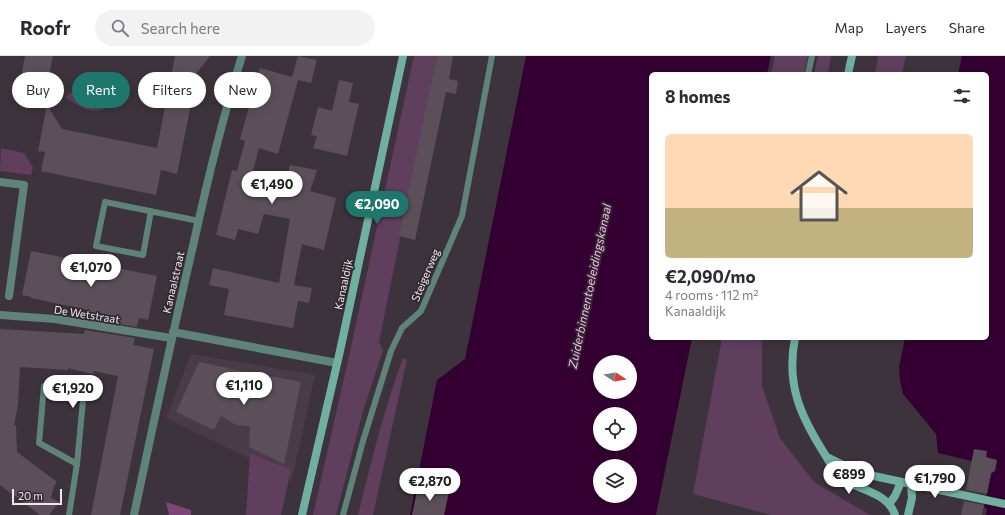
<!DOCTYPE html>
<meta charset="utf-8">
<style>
:root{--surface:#fff;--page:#f2f2f3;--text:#2b2b33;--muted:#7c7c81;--line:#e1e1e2;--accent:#1e776d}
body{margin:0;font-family:Commissioner,sans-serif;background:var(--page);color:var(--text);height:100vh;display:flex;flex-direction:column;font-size:15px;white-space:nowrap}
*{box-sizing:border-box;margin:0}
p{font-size:13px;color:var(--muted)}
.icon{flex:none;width:22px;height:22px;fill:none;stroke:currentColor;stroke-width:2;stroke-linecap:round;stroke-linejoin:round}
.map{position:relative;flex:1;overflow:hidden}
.drawer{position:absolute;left:649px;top:16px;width:340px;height:268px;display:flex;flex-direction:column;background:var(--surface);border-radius:6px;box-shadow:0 2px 10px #0003}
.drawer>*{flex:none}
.banner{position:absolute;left:12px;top:16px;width:380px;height:36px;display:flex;gap:8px}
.needle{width:26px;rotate:102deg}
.buttons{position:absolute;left:593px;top:299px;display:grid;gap:8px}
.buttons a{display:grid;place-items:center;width:44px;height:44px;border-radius:50%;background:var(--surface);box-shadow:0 2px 10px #0003;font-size:20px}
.scale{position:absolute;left:12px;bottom:10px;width:50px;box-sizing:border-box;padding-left:4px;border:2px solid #eee7ed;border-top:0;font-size:11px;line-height:14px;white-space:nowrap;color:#eee7ed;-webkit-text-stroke:3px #332931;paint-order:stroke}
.price{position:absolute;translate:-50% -34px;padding:0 9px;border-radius:14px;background:#fff;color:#222;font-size:13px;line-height:26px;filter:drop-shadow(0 1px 2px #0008)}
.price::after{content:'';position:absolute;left:50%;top:24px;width:12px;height:9px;margin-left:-6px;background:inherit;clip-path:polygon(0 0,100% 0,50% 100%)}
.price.active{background:var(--accent);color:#fff}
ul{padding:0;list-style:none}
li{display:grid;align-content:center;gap:8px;height:212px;padding:0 16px}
li span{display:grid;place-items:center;height:124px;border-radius:6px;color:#555}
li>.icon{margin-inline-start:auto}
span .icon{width:72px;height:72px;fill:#fffc;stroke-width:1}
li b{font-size:17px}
h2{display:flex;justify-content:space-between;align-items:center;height:48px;padding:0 16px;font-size:17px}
.tag{padding:0 14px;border-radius:18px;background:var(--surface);box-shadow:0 2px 10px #0003;font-size:14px;line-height:36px}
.tag.active{background:var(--accent);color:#fff}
header{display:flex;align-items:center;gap:24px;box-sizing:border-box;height:56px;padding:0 20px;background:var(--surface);border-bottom:1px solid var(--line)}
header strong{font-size:19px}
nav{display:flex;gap:22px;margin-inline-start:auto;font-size:14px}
.search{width:280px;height:36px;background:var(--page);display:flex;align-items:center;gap:10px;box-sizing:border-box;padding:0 14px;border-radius:22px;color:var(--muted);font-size:15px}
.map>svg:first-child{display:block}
.built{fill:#4a3b48}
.green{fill:#603e5d}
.forest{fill:#7d4678}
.water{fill:#340032;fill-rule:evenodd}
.building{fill:#5b5059}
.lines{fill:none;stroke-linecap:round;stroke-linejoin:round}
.lane{stroke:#5e847a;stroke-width:6}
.street{stroke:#5e847a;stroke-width:8}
.secondary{stroke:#70b0a0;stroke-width:8}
.labels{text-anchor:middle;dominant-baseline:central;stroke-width:3.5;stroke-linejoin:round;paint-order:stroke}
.street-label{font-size:11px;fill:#eee7ed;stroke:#332931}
.water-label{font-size:12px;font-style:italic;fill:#f9b8f2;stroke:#332931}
</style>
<header>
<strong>Roofr</strong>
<div class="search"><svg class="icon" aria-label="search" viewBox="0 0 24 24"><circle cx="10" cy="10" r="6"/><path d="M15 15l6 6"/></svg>Search here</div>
<nav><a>Map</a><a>Layers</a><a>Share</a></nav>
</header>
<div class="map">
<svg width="1005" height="459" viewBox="0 0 1005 459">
<rect width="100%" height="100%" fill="#3d333c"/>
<path class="built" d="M191,298L315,319L292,423L166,362Z"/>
<g class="green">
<path d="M414,0H437L379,286L383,294L363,355L336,459H313L349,300Z"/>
<path d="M775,0H808L804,18H771Z"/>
<path d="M818,0H831L828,18H814Z"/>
<path d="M878,0H906L902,18H875Z"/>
<path d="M84,22L98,29L100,44L90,42L77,30Z"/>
<path d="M75,34L89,45L107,52C88,59 81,51 65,41Z"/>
<path d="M1,92L24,97L33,112L31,119L0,115Z"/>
<path d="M722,282H762V330L780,382L814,426L870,459H771L693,438Z"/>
<path d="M403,302L407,303L373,459H358C371,406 384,353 403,302Z"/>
<path d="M250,397L291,414L281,459H246Z"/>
</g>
<path class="forest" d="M166,446L191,454V459H169Z"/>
<g class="water">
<path d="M526,0H771L767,18H651V282H692L656,459H410L437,324L465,303ZM600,306H630V336H600ZM600,358H630V388H600ZM600,410H630V440H600Z"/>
<path d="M962,0H1005V459H986L987,453L984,451L992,415L997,405L977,400L976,406L938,397L936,378L903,338L900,325L899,311L905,282H987V18H958Z"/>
</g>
<g class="building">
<path d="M25,0H53L45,37L19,32Z"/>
<path d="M175,0H210L193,22L196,23L177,118L161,114L156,139L41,115L45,96L38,95L47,49L62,73L157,92Z"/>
<path d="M298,0L317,4L311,27L298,24L278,98L259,92L249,130L283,137L290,109L317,114L310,135L336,142L324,194L302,188L294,229L312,232L309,247L298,245L293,272L224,259L229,233L209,229L213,212L279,227L290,163L264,158L258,178L238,173L235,184L216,179L232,114L237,115L245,85L240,83L260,12L292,21Z"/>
<path d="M437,0H453L449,23L458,25L456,38L446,36L415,184L399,180Z"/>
<path d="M339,24L353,27L349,46L359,48L347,100L313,92L317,80L311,79L318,51L332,55Z"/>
<path d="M31,195L157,220L148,264L139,262L137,271L87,263L88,254L31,242V241L22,239Z"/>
<path d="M0,273L84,278L85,274L135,282L133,289L154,293L120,459H91L118,320L93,315V318L68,312V314L20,311L18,349L14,369L16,370L17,396L57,426L54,430L51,442L59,446L49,459H40L0,429Z"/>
<path d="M199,306L242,315L237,326L259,333L270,320L301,326L284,408L249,391L250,370L236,369L221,360L214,374L176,356Z"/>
<path d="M974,393L987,395L986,401L997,404L995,415L991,417L987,438L966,434Z"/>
<path d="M418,430L449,436L444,459H412Z"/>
<path d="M964,445L984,449L982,459H961Z"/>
</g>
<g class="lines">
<g class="lane">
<path d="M808,18L812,0"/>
<path d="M151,155L143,199L96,190L105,146L199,165"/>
<path d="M44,330L39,387L77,408L69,459"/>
<path d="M77,408L84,334"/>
<path d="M343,459L363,385L391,295L402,272L421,255L462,160L492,0"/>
</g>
<g class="street">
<path d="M0,126L24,129L9,240"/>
<path d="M0,259L55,263L171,282"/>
<path d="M173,276L337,307"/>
<path d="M134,459C153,369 172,280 193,190C207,126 222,63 242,0"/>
</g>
<g class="secondary">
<path d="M848,18L852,0"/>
<path d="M795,282C786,328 800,359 824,397C829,405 834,417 842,422C859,435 888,436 895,459"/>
<path d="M827,401L860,417L1005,448"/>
<path d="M889,448L895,440L901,426"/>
<path d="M302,459L340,295L403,0"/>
<path d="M908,459L912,442L911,428"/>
</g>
</g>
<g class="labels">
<g class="street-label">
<text transform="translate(425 219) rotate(-67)">Steigerweg</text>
<text transform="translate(173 226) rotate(-77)">Kanaalstraat</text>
<text transform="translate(343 228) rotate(-78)">Kanaaldijk</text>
<text transform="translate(87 258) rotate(9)">De Wetstraat</text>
</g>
<g class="water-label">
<text transform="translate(589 230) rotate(-78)">Zuiderbinnentoeleidingskanaal</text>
</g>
</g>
</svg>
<div class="buttons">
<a><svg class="needle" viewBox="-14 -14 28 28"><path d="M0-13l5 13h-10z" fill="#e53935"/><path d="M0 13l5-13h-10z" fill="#7c7c81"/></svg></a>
<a><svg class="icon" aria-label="locate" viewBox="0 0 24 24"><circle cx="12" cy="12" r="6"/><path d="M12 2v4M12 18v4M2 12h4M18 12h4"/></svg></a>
<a><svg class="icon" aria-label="layers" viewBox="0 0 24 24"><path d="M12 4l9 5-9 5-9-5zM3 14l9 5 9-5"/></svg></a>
</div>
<div class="scale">20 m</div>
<b class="price" style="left:272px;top:149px">€1,490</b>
<b class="price active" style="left:377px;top:169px">€2,090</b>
<b class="price" style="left:91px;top:232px">€1,070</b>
<b class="price" style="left:244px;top:350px">€1,110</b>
<b class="price" style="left:73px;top:353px">€1,920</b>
<b class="price" style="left:849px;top:439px">€899</b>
<b class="price" style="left:935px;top:443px">€1,790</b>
<b class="price" style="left:430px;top:446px">€2,870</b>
<div class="banner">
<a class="tag">Buy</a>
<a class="tag active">Rent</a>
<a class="tag">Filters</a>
<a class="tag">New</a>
</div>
<section class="drawer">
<h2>8 homes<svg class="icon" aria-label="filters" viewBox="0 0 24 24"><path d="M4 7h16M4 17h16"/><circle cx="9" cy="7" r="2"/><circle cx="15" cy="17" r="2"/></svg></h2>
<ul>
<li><span style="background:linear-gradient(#ffd9b3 60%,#c2b280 0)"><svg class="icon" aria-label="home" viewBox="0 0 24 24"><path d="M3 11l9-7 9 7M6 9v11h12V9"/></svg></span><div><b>€2,090/mo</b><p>4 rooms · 112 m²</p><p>Kanaaldijk</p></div></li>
</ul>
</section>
</div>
